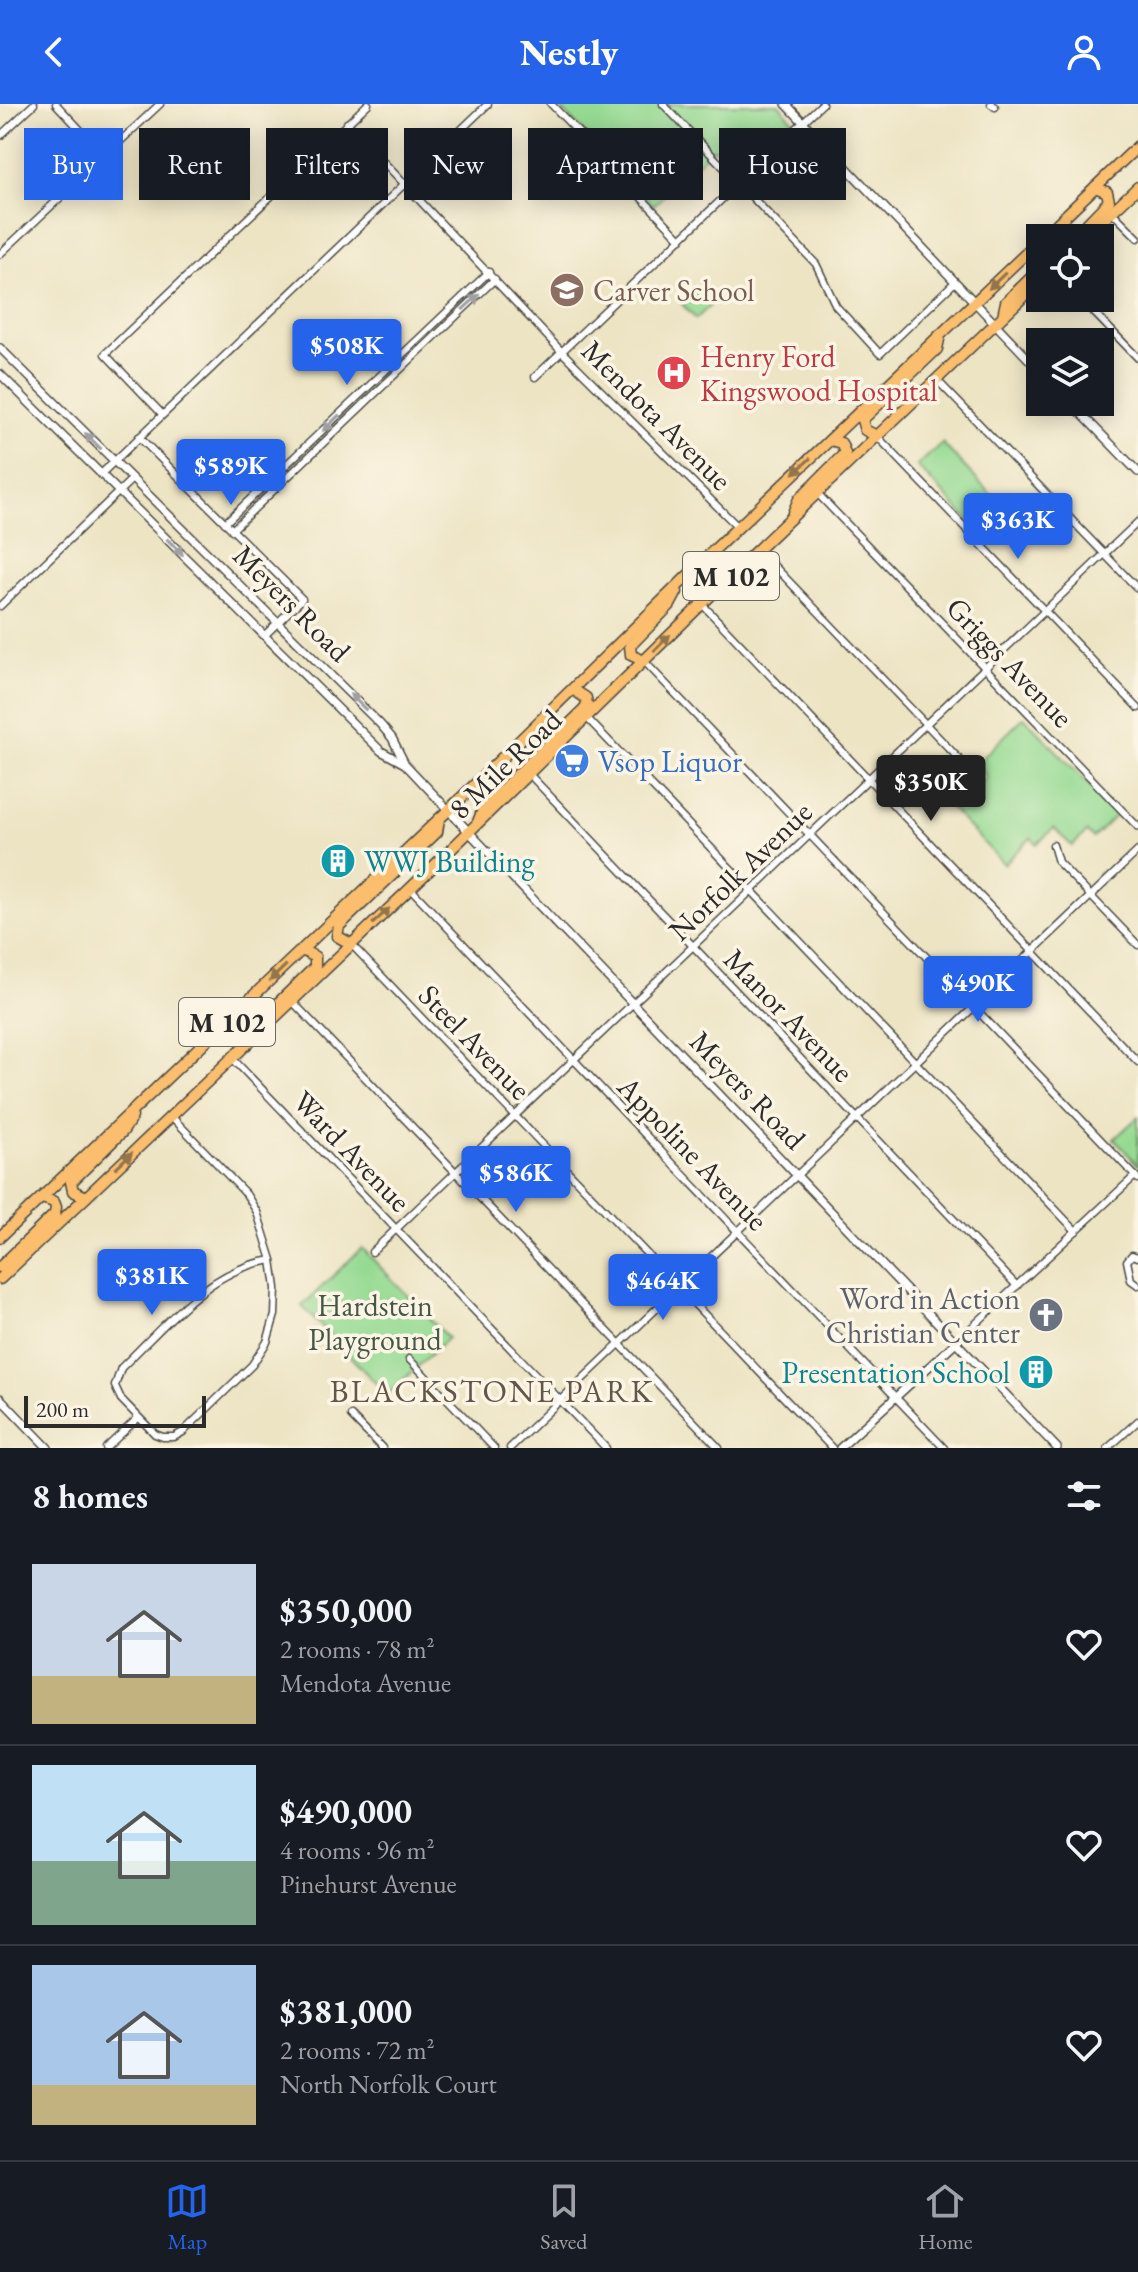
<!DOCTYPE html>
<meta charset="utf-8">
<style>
:root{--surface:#171b24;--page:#242831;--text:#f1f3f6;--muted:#9ea1a6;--line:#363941;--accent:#2563eb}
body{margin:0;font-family:"EB Garamond",serif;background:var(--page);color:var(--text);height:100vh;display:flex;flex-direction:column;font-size:30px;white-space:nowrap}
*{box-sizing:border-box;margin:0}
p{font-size:26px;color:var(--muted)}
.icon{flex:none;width:44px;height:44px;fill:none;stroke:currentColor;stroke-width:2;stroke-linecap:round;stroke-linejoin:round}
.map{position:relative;height:1344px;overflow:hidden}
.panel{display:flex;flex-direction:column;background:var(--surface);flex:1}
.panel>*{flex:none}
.guide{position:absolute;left:24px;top:24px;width:1090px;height:72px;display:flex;gap:16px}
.controls{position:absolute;left:1026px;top:120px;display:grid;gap:16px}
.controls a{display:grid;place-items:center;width:88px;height:88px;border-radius:0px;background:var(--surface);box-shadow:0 4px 20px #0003;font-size:40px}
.scale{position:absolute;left:24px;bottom:20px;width:182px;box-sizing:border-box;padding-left:8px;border:4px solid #2b2b2b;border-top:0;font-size:22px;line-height:28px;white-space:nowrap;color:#2b2b2b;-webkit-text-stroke:6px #fcf5e5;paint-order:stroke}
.price{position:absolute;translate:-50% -68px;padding:0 18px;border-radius:8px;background:var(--accent);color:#fff;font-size:26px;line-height:52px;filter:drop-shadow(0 2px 4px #0008)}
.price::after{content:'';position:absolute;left:50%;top:48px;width:24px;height:18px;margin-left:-12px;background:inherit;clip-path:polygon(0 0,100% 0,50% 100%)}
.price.selected{background:#222;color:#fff}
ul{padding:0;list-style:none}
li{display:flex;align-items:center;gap:24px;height:200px;padding:0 32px}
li+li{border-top:2px solid var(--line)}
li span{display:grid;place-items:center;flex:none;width:224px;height:160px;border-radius:0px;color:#555}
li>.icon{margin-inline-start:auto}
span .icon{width:96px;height:96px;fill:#fffc;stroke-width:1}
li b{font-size:34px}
h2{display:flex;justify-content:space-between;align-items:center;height:96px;padding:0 32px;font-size:34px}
.chip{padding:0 28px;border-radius:0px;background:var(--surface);box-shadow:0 4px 20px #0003;font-size:28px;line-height:72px}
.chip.selected{background:var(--accent);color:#fff}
header{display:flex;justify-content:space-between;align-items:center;height:104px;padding:0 32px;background:var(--accent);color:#fff;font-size:36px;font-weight:800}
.dock{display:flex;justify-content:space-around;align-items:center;height:112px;border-top:2px solid var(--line);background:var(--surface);font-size:22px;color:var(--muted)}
.dock a{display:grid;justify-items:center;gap:4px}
.dock .selected{color:var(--accent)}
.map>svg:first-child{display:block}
.green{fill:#95da93;stroke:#60825f;stroke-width:2}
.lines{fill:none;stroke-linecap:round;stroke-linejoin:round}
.minor-casing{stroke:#484742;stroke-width:9}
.tertiary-casing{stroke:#484742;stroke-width:10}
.trunk-casing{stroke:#484742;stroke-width:13}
.minor{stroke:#fff;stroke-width:6}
.tertiary{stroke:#fff;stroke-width:7}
.trunk{stroke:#fabe6e;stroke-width:10}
.oneway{fill:#92744c}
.oneway2{fill:#a0a0a0}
.labels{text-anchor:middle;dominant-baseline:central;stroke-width:7;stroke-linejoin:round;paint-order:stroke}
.shield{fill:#fcf5e5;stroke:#6a6863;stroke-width:2}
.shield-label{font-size:28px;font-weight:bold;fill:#2b2b2b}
.education-label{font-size:30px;fill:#785e54;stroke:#fcf5e5;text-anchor:start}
.health-label{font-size:30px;fill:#be3a42;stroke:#fcf5e5;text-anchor:start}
.street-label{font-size:30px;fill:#2b2b2b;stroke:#fcf5e5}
.shop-label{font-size:30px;fill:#366cbe;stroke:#fcf5e5;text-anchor:start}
.culture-label{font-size:30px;fill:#0d838f;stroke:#fcf5e5;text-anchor:start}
.worship-label{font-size:30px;fill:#5b616d;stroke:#fcf5e5;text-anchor:end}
.park-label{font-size:30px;fill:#465745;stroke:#fcf5e5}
.neighbourhood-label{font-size:32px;letter-spacing:2px;fill:#65564a;stroke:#fcf5e5}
</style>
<header><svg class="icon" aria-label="back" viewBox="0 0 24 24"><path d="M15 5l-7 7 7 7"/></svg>Nestly<svg class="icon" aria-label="person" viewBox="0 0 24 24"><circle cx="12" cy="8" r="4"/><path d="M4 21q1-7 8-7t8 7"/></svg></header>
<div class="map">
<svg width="1138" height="1344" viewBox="0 0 1138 1344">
<rect width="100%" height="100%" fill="#fcf5e5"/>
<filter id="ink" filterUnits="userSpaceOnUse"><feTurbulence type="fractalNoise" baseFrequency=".0125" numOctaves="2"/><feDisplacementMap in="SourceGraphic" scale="16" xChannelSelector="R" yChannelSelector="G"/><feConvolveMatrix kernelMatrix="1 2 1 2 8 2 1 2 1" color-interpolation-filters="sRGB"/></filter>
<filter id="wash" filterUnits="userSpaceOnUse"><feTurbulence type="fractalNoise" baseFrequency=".006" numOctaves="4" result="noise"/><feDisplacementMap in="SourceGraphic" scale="32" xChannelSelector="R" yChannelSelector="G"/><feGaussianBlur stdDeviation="1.8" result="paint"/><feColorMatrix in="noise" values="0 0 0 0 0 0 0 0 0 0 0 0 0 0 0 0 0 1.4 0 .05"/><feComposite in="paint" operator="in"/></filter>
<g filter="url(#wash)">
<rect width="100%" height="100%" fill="#ede4c4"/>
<g class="green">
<path d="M557,0H779L793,17L738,69L713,44L653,102Z"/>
<path d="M702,181L716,196L696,215L682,200Z"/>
<path d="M942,339L1000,400L976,424L917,362Z"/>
<path d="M1024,613L1117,710L1093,734L1087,728L1072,742L1054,724L1037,740L1031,734L1004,760L933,686L947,672L967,692L987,673L976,660Z"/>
<path d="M1138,1013V1061L1114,1035Z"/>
<path d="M362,1144L448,1234L387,1291L302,1202Z"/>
</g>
</g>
<g filter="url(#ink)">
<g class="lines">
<defs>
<g id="minor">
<path d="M56,0L105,52"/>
<path d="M551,0L681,135"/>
<path d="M663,0L816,160L836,202L880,250L955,178"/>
<path d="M991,0L995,3"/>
<path d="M347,19L562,248L738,423"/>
<path d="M0,32L34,0"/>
<path d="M1112,108L1138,134"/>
<path d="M0,150L160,0"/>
<path d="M1080,194L1138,254"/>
<path d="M535,273L822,0"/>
<path d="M937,276L1138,485"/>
<path d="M162,310L105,250L368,0"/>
<path d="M877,332L1138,604"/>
<path d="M139,333L302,495L264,532"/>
<path d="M101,370L488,0"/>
<path d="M817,389L1138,723"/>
<path d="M225,419L489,168"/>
<path d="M232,426L495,175"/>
<path d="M758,445L963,659L968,674"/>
<path d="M702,500L1138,958"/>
<path d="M0,502L132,375"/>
<path d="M644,557L1138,1075"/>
<path d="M587,614L1076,1127"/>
<path d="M529,670L1017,1182"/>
<path d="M1053,741L1058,758L1138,841"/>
<path d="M410,784L944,1344"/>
<path d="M351,840L832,1344"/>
<path d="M292,897L719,1344"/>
<path d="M232,954L606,1344"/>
<path d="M171,1012L246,1090L257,1108L272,1156L276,1184L275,1211L267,1238L252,1261L183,1328L174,1333H163L155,1330L121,1295L115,1282L121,1264C165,1222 208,1165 272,1156"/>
<path d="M372,1148L1138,418"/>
<path d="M1138,1153L1132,1151L1127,1157L1131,1176L1138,1181"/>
<path d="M956,1238L1135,1072"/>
<path d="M409,1255L494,1344"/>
<path d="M351,1312L382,1344"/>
<path d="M106,1344L138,1314"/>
<path d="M510,1344L1138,747"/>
<path d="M1108,1344L1138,1317"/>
</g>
<g id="tertiary">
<path d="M786,0L1040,267"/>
<path d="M0,244L380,620L392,634L405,660L469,728L1057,1344"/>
<path d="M0,270L381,647L403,659"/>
<path d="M1070,298L1138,368"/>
<path d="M0,1294L48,1344"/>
<path d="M840,1344L956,1238"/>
</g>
<g id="trunk">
<path d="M1042,134L1138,42"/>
<path d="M1073,134L1109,97L1107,88L1095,83"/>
<path d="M1084,134L1138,83"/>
<path d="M1003,212L1006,198L1040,165"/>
<path d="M877,332L865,326L862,316L937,245L940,231"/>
<path d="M793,409L799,395L845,349L841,339L830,336"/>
<path d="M644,557L631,551L630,542L670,501L677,488"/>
<path d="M478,718L484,703L584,606L587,600L586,594L574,586"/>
<path d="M351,840L337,832L339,822L437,728L439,715"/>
<path d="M265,917L272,905L315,863V853L302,846"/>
<path d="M86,1093L73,1087L71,1078L123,1027L132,1013"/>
<path d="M0,1133L458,697L711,449L1040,136"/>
<path d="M0,1163L55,1110L56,1103L54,1098L42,1094"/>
<path d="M0,1175L437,759L753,450L1040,177"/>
</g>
</defs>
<use href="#minor" class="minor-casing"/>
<use href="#tertiary" class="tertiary-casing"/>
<use href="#trunk" class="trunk-casing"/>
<use href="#minor" class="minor"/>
<use href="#tertiary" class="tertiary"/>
<use href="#trunk" class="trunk"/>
</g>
<defs><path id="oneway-solid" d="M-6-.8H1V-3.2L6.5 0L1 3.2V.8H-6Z" transform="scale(2)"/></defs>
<g class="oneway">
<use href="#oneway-solid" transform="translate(997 177) rotate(136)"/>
<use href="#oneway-solid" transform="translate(802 362) rotate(137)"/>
<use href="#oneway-solid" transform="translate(662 539) rotate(-45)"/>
<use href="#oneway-solid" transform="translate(381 812) rotate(-43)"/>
<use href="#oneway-solid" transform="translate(278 869) rotate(136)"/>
<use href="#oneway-solid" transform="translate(124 1056) rotate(-44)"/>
</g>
<g class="oneway2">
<use href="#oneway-solid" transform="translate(471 198) rotate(-43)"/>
<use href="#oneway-solid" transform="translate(331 319) rotate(136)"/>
<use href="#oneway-solid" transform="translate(93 337) rotate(-135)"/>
<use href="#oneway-solid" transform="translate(175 443) rotate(45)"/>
<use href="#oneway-solid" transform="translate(358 598) rotate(-135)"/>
</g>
</g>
<defs>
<symbol id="school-disc" viewBox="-11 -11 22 22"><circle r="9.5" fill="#8d6e63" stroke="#fcf5e5"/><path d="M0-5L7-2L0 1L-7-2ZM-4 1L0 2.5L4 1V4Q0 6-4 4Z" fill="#fff"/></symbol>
<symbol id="hospital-disc" viewBox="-11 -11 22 22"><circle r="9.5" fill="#e0444e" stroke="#fcf5e5"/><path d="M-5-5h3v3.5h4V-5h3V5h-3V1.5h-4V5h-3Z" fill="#fff"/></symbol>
<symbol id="supermarket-disc" viewBox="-11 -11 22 22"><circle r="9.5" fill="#3f7fe0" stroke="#fcf5e5"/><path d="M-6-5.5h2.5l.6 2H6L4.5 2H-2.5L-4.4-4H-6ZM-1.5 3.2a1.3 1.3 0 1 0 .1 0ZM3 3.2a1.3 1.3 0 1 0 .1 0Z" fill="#fff"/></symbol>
<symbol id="building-disc" viewBox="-11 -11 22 22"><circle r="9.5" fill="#0f9aa8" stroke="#fcf5e5"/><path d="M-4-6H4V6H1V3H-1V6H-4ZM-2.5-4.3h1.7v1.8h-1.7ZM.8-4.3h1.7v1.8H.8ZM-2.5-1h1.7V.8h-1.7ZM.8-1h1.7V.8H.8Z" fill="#fff"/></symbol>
<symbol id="church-disc" viewBox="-11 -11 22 22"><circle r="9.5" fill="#6b7280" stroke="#fcf5e5"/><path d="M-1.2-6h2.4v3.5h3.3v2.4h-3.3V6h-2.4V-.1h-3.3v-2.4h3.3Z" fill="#fff"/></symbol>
</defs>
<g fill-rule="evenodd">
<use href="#school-disc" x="547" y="166" width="40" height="40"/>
<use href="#hospital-disc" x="654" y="249" width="40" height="40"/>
<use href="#supermarket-disc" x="552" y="637" width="40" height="40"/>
<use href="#building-disc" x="318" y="737" width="40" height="40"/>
<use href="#church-disc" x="1026" y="1191" width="40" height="40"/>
<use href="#building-disc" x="1016" y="1248" width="40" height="40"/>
</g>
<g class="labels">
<g class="shield">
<rect x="683" y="448" width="96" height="48" rx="6"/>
<rect x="179" y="894" width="96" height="48" rx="6"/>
</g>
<g class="shield-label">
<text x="731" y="472">M 102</text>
<text x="227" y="918">M 102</text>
</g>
<g class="education-label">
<text x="593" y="186">Carver School</text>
</g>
<g class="health-label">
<text x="700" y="252">Henry Ford<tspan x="700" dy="34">Kingswood Hospital</tspan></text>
</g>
<g class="street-label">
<text transform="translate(657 311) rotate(45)">Mendota Avenue</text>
<text transform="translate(292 499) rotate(45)">Meyers Road</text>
<text transform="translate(1010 558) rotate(46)">Griggs Avenue</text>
<text transform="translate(505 660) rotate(-44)">8 Mile Road</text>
<text transform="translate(740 767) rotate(-44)">Norfolk Avenue</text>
<text transform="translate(789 911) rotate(46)">Manor Avenue</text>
<text transform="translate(475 938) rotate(46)">Steel Avenue</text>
<text transform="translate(748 986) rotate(46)">Meyers Road</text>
<text transform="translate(352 1047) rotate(46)">Ward Avenue</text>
<text transform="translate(693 1049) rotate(46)">Appoline Avenue</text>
</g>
<g class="shop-label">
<text x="598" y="657">Vsop Liquor</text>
</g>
<g class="culture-label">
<text x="364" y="757">WWJ Building</text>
<text x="1010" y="1268" text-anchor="end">Presentation School</text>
</g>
<g class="worship-label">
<text x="1020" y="1194">Word in Action<tspan x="1020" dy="34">Christian Center</tspan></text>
</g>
<g class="park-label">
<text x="375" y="1201">Hardstein<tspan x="375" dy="34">Playground</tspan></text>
</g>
<g class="neighbourhood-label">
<text x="492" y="1287">BLACKSTONE PARK</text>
</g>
</g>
</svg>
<div class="controls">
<a><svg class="icon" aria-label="locate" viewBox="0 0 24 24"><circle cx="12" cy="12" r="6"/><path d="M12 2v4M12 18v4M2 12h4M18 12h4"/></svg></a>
<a><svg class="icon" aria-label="layers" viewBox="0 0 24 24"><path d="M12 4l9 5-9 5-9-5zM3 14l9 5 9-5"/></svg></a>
</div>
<div class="scale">200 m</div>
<b class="price" style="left:347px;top:283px">$508K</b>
<b class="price" style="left:231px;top:403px">$589K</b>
<b class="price" style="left:1018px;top:457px">$363K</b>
<b class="price selected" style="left:931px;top:719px">$350K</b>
<b class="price" style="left:978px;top:920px">$490K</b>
<b class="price" style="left:516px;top:1110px">$586K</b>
<b class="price" style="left:152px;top:1213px">$381K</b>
<b class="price" style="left:663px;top:1218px">$464K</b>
<div class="guide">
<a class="chip selected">Buy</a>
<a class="chip">Rent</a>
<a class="chip">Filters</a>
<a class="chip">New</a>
<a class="chip">Apartment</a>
<a class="chip">House</a>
</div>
</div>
<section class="panel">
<h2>8 homes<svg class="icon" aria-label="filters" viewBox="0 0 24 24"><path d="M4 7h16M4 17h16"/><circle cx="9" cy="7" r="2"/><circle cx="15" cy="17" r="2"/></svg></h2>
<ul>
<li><span style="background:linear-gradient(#c9d6e8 70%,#c2b280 0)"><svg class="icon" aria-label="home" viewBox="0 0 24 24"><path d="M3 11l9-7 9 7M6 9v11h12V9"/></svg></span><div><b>$350,000</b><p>2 rooms · 78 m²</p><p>Mendota Avenue</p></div><svg class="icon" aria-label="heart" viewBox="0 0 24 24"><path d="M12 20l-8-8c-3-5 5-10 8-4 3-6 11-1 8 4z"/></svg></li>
<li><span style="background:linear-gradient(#bfe0f5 60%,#7fa58c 0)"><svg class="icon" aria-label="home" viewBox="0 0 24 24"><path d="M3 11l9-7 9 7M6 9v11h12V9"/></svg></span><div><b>$490,000</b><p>4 rooms · 96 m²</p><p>Pinehurst Avenue</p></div><svg class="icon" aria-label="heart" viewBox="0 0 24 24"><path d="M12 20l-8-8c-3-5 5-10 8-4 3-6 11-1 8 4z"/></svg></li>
<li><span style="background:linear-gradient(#a9c7e8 75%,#c2b280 0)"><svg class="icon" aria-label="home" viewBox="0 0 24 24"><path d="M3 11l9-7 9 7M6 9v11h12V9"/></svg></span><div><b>$381,000</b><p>2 rooms · 72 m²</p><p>North Norfolk Court</p></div><svg class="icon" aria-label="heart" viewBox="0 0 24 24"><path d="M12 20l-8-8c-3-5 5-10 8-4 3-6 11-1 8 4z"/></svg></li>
</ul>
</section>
<nav class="dock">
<a class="selected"><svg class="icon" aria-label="map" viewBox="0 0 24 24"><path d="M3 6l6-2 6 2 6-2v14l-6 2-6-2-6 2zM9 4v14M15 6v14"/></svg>Map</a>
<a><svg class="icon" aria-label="saved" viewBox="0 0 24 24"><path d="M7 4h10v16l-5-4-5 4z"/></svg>Saved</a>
<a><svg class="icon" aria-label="home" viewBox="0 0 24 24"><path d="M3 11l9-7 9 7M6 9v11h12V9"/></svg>Home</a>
</nav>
